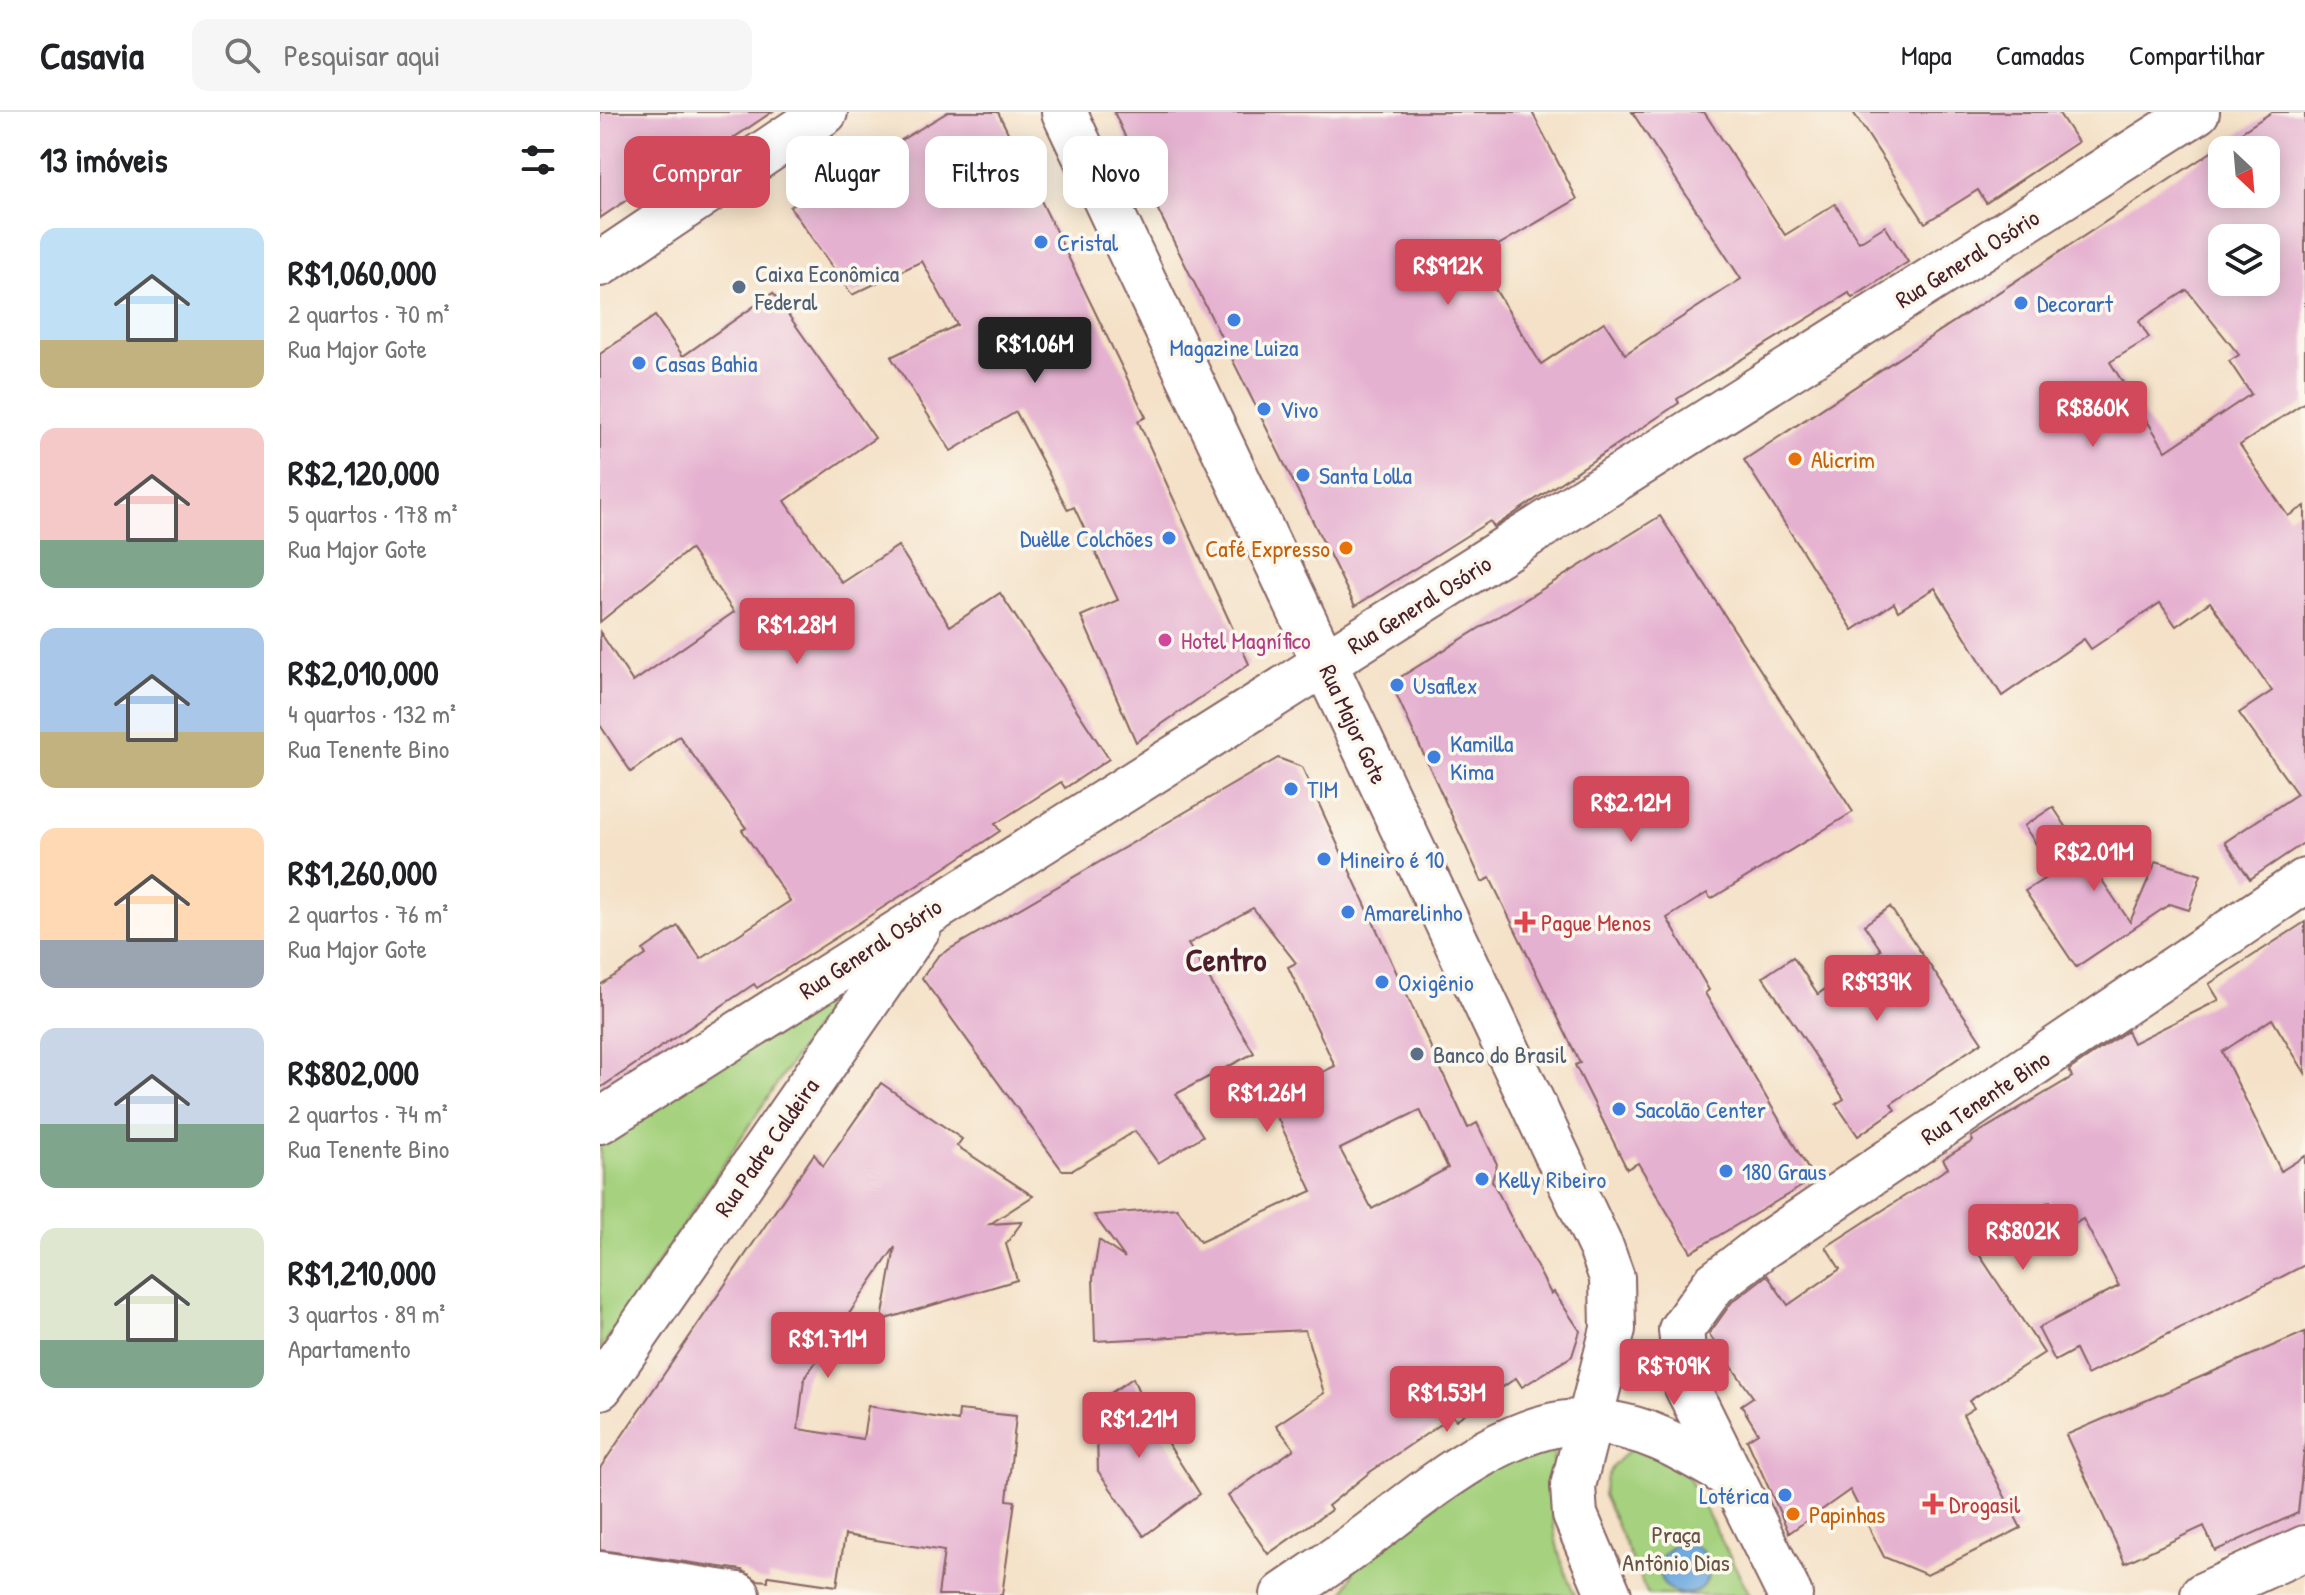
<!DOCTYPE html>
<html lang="pt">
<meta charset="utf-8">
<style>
:root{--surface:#fff;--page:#f6f6f6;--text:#202124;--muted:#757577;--line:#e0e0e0;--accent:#d1495b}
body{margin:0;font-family:"Patrick Hand",sans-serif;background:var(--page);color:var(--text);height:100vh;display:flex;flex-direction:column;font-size:30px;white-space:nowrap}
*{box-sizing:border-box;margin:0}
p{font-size:26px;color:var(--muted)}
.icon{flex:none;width:44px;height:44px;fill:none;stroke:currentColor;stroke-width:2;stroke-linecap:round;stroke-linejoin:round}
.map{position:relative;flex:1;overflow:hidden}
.drawer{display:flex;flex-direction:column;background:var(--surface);width:600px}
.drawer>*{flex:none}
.hud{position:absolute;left:24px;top:24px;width:760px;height:72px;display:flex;gap:16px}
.needle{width:52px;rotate:154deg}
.controls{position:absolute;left:1608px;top:24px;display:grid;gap:16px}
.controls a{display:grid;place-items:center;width:72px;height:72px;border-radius:16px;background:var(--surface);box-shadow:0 4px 20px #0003;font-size:40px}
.price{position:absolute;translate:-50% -68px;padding:0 18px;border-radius:8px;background:var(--accent);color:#fff;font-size:26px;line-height:52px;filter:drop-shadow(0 2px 4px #0008)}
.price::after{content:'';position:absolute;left:50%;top:48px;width:24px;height:18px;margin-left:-12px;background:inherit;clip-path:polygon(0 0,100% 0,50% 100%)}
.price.current{background:#222;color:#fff}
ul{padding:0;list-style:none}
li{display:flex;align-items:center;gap:24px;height:200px;padding:0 40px}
li span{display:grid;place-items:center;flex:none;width:224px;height:160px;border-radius:16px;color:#555}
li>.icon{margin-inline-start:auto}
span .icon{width:96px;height:96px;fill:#fffc;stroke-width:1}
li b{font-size:34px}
h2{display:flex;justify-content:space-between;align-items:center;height:96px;padding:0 40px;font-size:34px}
.chip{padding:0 28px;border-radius:16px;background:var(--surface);box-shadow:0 4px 20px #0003;font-size:28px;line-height:72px}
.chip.current{background:var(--accent);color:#fff}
header{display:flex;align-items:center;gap:48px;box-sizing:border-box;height:112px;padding:0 40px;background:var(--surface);border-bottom:2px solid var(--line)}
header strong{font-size:38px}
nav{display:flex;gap:44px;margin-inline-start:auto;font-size:28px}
.search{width:560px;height:72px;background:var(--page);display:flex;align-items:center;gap:20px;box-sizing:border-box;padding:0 28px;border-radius:16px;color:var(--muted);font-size:30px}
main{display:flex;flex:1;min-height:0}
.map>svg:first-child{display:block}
.green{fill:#a6d27f;stroke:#787855;stroke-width:2}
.water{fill:#70abe0;stroke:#5d6586;stroke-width:2}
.building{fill:#e5b1d0;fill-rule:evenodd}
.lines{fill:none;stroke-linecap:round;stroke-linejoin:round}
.street-casing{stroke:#866362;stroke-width:48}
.primary-casing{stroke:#866362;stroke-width:48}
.street{stroke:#fff;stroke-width:44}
.primary{stroke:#fff;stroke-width:44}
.shop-dot{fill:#3f7fe0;stroke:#fbf7ec;stroke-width:3}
.service-dot{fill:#5c6f8a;stroke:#fbf7ec;stroke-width:3}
.food-dot{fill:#e8710a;stroke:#fbf7ec;stroke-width:3}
.hotel-dot{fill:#d1479c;stroke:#fbf7ec;stroke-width:3}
.health-dot{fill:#e0444e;stroke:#fbf7ec;stroke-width:3}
.labels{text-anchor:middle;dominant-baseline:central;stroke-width:7;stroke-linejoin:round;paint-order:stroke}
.shop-label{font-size:24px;fill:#366cbe;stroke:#fbf7ec;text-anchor:start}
.street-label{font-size:24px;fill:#4a1f2b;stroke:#fbf7ec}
.service-label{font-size:24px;fill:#4e5e75;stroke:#fbf7ec;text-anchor:start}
.food-label{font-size:24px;fill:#c56008;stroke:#fbf7ec;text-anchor:start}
.hotel-label{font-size:24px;fill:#b23c85;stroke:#fbf7ec;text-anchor:start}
.health-label{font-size:24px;fill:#be3a42;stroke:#fbf7ec;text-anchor:start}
.park-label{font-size:24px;fill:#654;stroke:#fbf7ec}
.district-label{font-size:32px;font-weight:bold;fill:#4a1f2b;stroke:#fbf7ec}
</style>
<header>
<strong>Casavia</strong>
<div class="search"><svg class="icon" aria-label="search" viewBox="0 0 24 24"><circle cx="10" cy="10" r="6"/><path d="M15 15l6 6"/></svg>Pesquisar aqui</div>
<nav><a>Mapa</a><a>Camadas</a><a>Compartilhar</a></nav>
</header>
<main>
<section class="drawer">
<h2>13 imóveis<svg class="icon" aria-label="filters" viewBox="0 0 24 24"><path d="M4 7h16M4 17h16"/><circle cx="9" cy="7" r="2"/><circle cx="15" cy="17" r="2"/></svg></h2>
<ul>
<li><span style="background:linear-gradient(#bfe0f5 70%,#c2b280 0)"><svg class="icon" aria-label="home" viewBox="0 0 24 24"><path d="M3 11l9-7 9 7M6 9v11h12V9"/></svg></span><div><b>R$1,060,000</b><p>2 quartos · 70 m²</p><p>Rua Major Gote</p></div></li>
<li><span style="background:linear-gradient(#f6c9c9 70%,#7fa58c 0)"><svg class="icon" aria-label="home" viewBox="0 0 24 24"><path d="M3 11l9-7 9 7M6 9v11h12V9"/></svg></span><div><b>R$2,120,000</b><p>5 quartos · 178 m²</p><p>Rua Major Gote</p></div></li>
<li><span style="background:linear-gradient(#a9c7e8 65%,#c2b280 0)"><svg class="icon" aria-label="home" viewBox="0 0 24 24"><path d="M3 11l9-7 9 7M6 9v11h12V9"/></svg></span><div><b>R$2,010,000</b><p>4 quartos · 132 m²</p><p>Rua Tenente Bino</p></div></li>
<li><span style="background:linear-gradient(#ffd9b3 70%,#9aa5b1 0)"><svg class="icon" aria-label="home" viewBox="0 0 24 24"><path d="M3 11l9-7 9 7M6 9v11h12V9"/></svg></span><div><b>R$1,260,000</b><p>2 quartos · 76 m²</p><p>Rua Major Gote</p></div></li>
<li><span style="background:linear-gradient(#c9d6e8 60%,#7fa58c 0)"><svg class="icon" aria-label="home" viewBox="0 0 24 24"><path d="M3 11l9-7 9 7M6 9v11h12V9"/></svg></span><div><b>R$802,000</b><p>2 quartos · 74 m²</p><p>Rua Tenente Bino</p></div></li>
<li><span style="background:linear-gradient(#dfe7d0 70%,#7fa58c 0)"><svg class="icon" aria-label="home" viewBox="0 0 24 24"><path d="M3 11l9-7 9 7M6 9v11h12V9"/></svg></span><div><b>R$1,210,000</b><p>3 quartos · 89 m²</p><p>Apartamento</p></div></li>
</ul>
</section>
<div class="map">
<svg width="1705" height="1483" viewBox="0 0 1705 1483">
<rect width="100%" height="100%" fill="#fbf7ec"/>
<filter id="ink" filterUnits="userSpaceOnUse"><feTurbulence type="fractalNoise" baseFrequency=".0125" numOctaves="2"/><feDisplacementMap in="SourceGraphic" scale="16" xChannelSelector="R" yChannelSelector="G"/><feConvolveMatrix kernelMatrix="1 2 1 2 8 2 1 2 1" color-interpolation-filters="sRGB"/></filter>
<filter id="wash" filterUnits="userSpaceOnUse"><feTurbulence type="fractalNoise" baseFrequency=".006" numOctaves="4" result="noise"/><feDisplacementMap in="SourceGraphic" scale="32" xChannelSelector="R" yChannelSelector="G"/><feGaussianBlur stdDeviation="1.8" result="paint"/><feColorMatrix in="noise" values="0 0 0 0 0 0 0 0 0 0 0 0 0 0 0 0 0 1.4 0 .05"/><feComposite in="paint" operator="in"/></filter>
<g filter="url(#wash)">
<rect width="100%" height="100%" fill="#f4e1c7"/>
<g class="green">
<path d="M240,877L0,1238V1030Z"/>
<path d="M956,1326C948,1382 949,1431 975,1483H743L761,1443L888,1357Z"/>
<path d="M1033,1336L1083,1355L1150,1483H1048L1003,1383C1005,1359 1014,1350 1033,1336Z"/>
</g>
<circle class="water" cx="1084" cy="1457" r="25"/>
<g id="blocks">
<g class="building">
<path d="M0,0H172L93,53L89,46L0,106Z"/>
<path d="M348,0H398L546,305L538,309L649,552L536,630L481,504L518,488L474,395L468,398L416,300L351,339L291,245L357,213L322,149L252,183L190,95Z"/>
<path d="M514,0H932L977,87L876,146L941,252L1004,210L1025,242L1141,167L1032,0H1104L1185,123L1235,92L1259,130L1285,114L1308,150L1252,186L1249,181L1077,287L1079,291L894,415L890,409L755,494L559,100Z"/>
<path d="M1253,0H1458L1478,30L1386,91L1378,78L1325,111Z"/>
<path d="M1672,0H1705V290L1640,333L1688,404L1705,394V730L1650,767L1625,730L1697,682L1639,601L1672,579L1610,490L1576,514L1560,491L1491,537L1484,527L1402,584L1335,476L1298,499L1294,491L1253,518L1144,348ZM1622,38H1666V82H1622ZM1622,126H1666V170H1622ZM1587,178L1639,243L1629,249L1651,282L1566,339L1510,250L1549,226L1539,209Z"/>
<path d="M173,181L275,326L185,389L242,471L298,434L350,514L400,481L509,647L465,676L461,670L395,712L400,719L343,757L157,876L154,872L0,976V873L46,843L43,838L78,814L101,847L190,789L142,718L146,716L79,624L31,660L0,613V520L33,570L134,500L90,437L0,510V242L55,204L83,244Z"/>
<path d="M1060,404L1253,700L1111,787L1107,781L1067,806L1109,878L1105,881L1214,1067L1091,1140L1038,1051L1027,1057L975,953L980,951L890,766L882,770L791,571Z"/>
<path d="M678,646L702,655L868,1016L877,1011L897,1052L892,1069L951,1182L954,1180L980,1219L972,1244L922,1275L916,1266L856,1308L853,1304L770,1360L728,1394L731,1398L668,1442L628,1384L694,1337L676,1313L724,1281L705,1218L495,1229L493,1166L499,1128L525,1146L494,1103L577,1096L600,1130L712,1079L668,986L735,954L688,855L696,851L653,796L588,832L654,941L576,982L603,1024L558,1051L535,1019L473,1058H462L322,866L338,844ZM820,998L848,1056L772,1097L740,1037Z"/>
<path d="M1453,695L1530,810L1556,749L1601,763L1589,798L1570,792L1476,855L1425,779L1455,760L1424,714Z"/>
<path d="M1290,795L1382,930L1291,992L1295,998L1258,1024L1236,992L1244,987L1163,865L1193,845L1218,882L1281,838L1264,813Z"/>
<path d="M1705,810V961L1672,907L1622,940L1681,1059L1705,1044V1153L1487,1263L1475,1238L1455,1249L1438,1216L1519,1174L1483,1107L1466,1117L1450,1089L1373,1133L1444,1241L1369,1289L1374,1296L1363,1303L1421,1416L1327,1463L1284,1445L1250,1378L1189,1421L1147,1328L1158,1321L1141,1293L1153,1285L1109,1222L1132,1190L1167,1163L1188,1193L1240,1157L1226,1135L1348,1056L1343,1047L1373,1029L1371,1025L1472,965L1469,958L1527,919L1533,931L1619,888L1609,872Z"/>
<path d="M281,971L362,1027L357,1034L433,1084L390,1112L422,1110L406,1132L417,1168L282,1208L295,1135L204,1267L198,1317L263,1327L268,1294L358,1309L359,1298L416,1304L407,1388L415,1389L402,1483H338L344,1439L245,1423L237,1474L168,1464V1469L157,1468L142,1458L0,1438V1356L214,1042L223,1054Z"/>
<path d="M1705,1220V1329L1698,1401L1615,1439L1604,1414L1525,1451L1466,1323Z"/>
<path d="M533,1266L546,1297L600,1382L544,1424L498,1359L496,1291Z"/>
</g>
</g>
</g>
<g filter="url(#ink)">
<use href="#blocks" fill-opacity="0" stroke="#866362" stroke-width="2"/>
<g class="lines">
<defs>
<g id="street">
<path d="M0,152L225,0"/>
<path d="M0,1009L1597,0"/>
<path d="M0,1275L319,815"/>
<path d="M0,1462L138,1483"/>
<path d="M683,1483C709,1465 737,1447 763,1427C825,1381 910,1305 992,1310C1043,1312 1085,1338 1128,1363"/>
<path d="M1603,1483L1705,1436"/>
</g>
<g id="primary">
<path d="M464,0L1002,1138L1012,1166L1013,1217L973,1374L975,1403L1009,1483"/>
<path d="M1190,1483L1087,1275L1081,1218L1114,1172L1162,1135L1705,769"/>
</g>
</defs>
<use href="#street" class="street-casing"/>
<use href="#primary" class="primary-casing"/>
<use href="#street" class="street"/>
<use href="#primary" class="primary"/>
</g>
</g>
<g class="shop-dot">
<circle cx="441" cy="130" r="8"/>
<circle cx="1421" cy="191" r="8"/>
<circle cx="634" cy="208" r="8"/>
<circle cx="39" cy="251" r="8"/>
<circle cx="664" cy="297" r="8"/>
<circle cx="703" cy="363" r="8"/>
<circle cx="569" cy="426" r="8"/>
<circle cx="797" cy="573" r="8"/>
<circle cx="834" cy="645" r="8"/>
<circle cx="691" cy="677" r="8"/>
<circle cx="724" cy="747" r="8"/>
<circle cx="748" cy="800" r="8"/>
<circle cx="782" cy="870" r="8"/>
<circle cx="1019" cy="997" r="8"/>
<circle cx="1126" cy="1059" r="8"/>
<circle cx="882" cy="1067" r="8"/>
<circle cx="1185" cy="1383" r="8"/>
</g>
<g class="service-dot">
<circle cx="139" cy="175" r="8"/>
<circle cx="817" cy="942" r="8"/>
</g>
<g class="food-dot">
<circle cx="1195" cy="347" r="8"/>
<circle cx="746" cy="436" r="8"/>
<circle cx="1193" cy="1402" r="8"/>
</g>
<circle class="hotel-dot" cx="565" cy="528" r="8"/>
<g class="health-dot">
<path d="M921 798h8v8h8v8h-8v8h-8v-8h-8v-8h8z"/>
<path d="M1329 1380h8v8h8v8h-8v8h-8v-8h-8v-8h8z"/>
</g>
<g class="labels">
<g class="shop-label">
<text x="457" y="130">Cristal</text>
<text x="1437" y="191">Decorart</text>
<text x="634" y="235" text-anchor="middle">Magazine Luiza</text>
<text x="55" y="251">Casas Bahia</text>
<text x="680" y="297">Vivo</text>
<text x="719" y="363">Santa Lolla</text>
<text x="553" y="426" text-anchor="end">Duèlle Colchões</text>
<text x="813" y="573">Usaflex</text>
<text x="850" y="631">Kamilla<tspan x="850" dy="28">Kima</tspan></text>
<text x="707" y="677">TIM</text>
<text x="740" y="747">Mineiro é 10</text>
<text x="764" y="800">Amarelinho</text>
<text x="798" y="870">Oxigênio</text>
<text x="1035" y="997">Sacolão Center</text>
<text x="1142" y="1059">180 Graus</text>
<text x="898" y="1067">Kelly Ribeiro</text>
<text x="1169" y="1383" text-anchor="end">Lotérica</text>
</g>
<g class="street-label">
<text transform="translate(1367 146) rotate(-32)">Rua General Osório</text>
<text transform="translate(819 492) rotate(-32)">Rua General Osório</text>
<text transform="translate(754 612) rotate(65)">Rua Major Gote</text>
<text transform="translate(270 836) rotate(-33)">Rua General Osório</text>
<text transform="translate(1385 985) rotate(-34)">Rua Tenente Bino</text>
<text transform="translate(166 1035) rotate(-55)">Rua Padre Caldeira</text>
</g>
<g class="service-label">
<text x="155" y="161">Caixa Econômica<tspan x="155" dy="28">Federal</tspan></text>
<text x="833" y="942">Banco do Brasil</text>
</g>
<g class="food-label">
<text x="1211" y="347">Alicrim</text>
<text x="730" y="436" text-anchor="end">Café Expresso</text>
<text x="1209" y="1402">Papinhas</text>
</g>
<g class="hotel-label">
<text x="581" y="528">Hotel Magnífico</text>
</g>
<g class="health-label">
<text x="941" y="810">Pague Menos</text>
<text x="1349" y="1392">Drogasil</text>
</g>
<g class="park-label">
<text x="1076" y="1422">Praça<tspan x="1076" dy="28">Antônio Dias</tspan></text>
</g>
<g class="district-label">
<text x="626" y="847">Centro</text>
</g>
</g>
</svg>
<div class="controls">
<a><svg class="needle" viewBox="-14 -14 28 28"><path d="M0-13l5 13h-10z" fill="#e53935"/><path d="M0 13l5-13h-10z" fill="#757577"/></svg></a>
<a><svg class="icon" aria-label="layers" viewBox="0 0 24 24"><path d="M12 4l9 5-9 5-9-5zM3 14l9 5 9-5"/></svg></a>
</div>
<b class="price" style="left:848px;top:195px">R$912K</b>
<b class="price current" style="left:435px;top:273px">R$1.06M</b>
<b class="price" style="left:1493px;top:337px">R$860K</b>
<b class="price" style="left:197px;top:554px">R$1.28M</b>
<b class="price" style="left:1031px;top:732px">R$2.12M</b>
<b class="price" style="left:1494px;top:781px">R$2.01M</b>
<b class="price" style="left:1277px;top:911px">R$939K</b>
<b class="price" style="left:667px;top:1022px">R$1.26M</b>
<b class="price" style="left:1423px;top:1160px">R$802K</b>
<b class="price" style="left:228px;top:1268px">R$1.71M</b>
<b class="price" style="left:1074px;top:1295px">R$709K</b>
<b class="price" style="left:847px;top:1322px">R$1.53M</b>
<b class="price" style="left:539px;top:1348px">R$1.21M</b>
<div class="hud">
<a class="chip current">Comprar</a>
<a class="chip">Alugar</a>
<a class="chip">Filtros</a>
<a class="chip">Novo</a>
</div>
</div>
</main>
